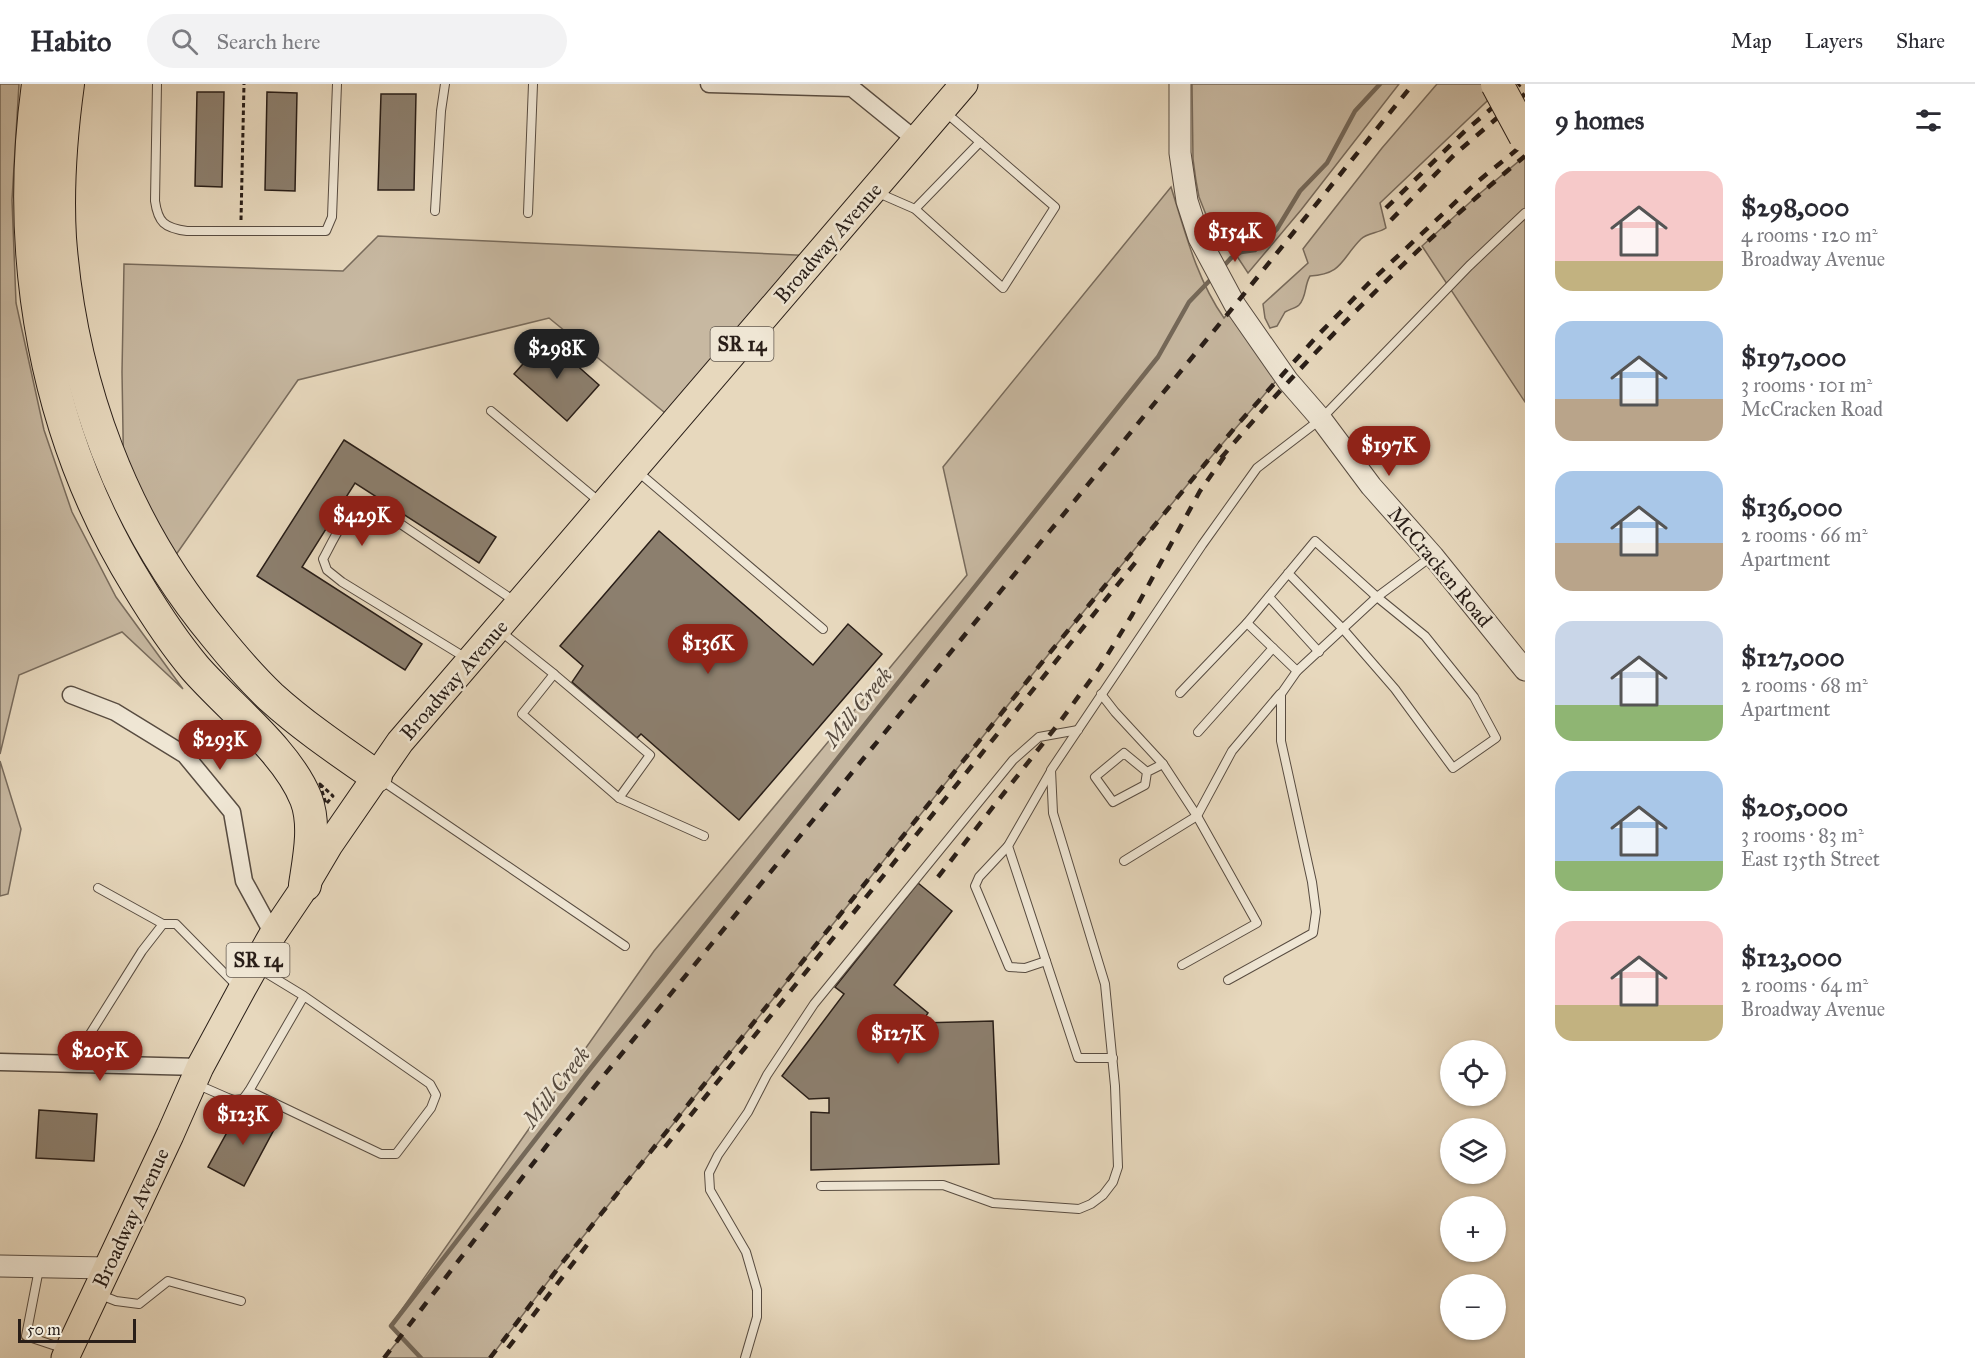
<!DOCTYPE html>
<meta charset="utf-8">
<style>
:root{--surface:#fff;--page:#f2f2f3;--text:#2b2b33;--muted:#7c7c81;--line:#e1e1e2;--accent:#8f2418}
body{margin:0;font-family:"IM FELL Great Primer",serif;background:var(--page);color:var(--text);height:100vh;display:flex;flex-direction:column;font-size:22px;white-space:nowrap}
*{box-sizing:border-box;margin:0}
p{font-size:20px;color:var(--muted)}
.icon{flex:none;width:33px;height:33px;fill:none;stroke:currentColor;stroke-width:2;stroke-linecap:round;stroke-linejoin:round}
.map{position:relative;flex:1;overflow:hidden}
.side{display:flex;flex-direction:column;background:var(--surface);width:450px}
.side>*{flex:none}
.fabs{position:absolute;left:1440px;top:956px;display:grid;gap:12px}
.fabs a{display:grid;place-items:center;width:66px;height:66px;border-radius:50%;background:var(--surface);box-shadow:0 2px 4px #0004;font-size:30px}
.scale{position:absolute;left:18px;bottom:15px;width:118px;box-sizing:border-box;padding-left:6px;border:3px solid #291e18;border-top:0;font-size:16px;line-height:21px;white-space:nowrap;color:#291e18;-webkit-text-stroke:4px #efe6d4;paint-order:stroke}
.price{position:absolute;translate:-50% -51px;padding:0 14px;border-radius:21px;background:var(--accent);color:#fff;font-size:20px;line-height:39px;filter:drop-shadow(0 2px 3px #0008)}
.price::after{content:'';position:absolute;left:50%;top:36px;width:18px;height:14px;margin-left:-9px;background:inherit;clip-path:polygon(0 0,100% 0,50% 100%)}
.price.active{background:#222;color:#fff}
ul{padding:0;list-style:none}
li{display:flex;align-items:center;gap:18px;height:150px;padding:0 30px}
li span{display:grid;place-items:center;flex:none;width:168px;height:120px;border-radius:18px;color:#555}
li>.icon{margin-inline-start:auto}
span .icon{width:72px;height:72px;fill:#fffc;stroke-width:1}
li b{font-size:26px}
h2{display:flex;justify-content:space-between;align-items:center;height:72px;padding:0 30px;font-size:26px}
header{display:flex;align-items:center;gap:36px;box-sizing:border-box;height:84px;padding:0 30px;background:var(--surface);border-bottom:2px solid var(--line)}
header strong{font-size:28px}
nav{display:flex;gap:33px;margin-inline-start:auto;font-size:21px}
.search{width:420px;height:54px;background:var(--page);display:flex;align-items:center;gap:15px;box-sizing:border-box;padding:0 21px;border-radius:33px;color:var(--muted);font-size:22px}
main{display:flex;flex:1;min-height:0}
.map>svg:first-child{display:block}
.green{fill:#c7b8a1;stroke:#786b5c;stroke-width:1.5}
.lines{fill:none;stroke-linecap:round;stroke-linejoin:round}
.stream{stroke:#746859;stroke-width:4.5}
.building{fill:#8c7f6e;stroke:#291e18;stroke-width:1.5}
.service-casing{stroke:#584c41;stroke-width:10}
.minor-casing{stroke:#584c41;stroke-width:19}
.tertiary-casing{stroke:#584c41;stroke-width:23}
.primary-casing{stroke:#291e18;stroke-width:29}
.motorway-casing{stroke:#291e18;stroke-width:34}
.path{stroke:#291e18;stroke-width:3;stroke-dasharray:4.5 3;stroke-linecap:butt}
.service{stroke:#efe6d4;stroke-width:8}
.minor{stroke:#efe6d4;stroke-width:16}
.tertiary{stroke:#efe6d4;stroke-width:21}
.primary{stroke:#e7d8bd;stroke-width:27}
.motorway{stroke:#e7d8bd;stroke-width:32}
.rail{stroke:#291e18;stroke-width:4.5;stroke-dasharray:10 10;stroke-linecap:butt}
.motorway-bridge-casing{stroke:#291e18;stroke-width:34;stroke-linecap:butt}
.motorway-bridge{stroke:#e7d8bd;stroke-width:32}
.labels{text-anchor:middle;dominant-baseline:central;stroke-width:5;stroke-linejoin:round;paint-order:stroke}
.shield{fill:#efe6d4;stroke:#645a50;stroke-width:1.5}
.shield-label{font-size:20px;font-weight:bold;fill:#291e18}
.street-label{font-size:21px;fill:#291e18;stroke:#efe6d4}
.water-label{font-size:22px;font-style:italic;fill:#55493e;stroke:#efe6d4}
</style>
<header>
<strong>Habito</strong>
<div class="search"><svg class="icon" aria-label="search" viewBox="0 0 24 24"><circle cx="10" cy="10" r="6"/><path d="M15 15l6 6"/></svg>Search here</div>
<nav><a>Map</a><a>Layers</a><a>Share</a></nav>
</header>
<main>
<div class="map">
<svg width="1525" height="1274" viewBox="0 0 1525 1274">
<rect width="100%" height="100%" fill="#e7d8bd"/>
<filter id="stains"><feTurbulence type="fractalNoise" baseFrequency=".00333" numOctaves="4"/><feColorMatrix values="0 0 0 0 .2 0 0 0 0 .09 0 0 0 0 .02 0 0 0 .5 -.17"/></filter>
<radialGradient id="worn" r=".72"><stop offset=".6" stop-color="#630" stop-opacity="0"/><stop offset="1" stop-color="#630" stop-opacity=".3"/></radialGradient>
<g class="green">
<path d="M0,0H19L12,116L16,219L44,346L72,428L116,513L183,605L122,548L19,591L0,670Z"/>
<path d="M1192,0H1399L1301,126L1248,189L1225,154L1216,156L1199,113L1196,97L1193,75Z"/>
<path d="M1437,0H1505L1380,119L1386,144C1379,149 1367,149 1361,155C1341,175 1343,190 1310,192C1304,202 1307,212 1299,221C1296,224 1290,225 1285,228L1277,242L1270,244L1265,234L1263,220L1308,179L1303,165L1306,161L1382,64Z"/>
<path d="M1525,72V318L1422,162L1478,111Z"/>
<path d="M1171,103C1185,148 1197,196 1224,234L1235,221L1282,290L1188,400L1048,571L562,1179L490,1274H384L402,1252L391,1241L654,867L967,491L943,383Z"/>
<path d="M378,152L817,172L675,337L549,234L298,296L166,485L124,408L122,288L124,180L343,187Z"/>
<path d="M0,677L21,745L8,810L0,812Z"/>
</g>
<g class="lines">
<g class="stream">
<path d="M1222,184L1231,174L1241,168L1255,166L1277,145L1300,107L1327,79L1355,27L1380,0"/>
<path d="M421,1274L391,1242L586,990L1158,273L1189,218L1214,192"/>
</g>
</g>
<g class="building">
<path d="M197,8H224L222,103L195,102Z"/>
<path d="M267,8L297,9L295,107L265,106Z"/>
<path d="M381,10H416L414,106H378Z"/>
<path d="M546,254L599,301L567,337L514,290Z"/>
<path d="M344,356L496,453L479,479L355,399L302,483L422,560L405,586L257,492Z"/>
<path d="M659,447L813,581L848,540L882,570L739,736L641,650L637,654L572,598L583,582L560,562Z"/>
<path d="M918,799L952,827L894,901L928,929L921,939L993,937L999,1080L811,1086V1028L829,1029V1014L809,1015L782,992L844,910L835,903Z"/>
<path d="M242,1021L277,1040L244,1102L208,1083Z"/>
<path d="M39,1026L97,1030L94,1077L36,1074Z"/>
</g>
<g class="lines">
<defs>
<g id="service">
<path d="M157,0L155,117C158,138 164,144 187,147H326L332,133L337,0"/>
<path d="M876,108L915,125L1003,204L1055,123L944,27"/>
<path d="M915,125L980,58"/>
<path d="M435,127L441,27L445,0"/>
<path d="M528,129L533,0"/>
<path d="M491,327L601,419"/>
<path d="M637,387L823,545"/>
<path d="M1269,513L1319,568"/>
<path d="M500,547L554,590L522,630L619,714L704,752"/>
<path d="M1273,564L1297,587"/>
<path d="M466,574L342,498L327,486L323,475C331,461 345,428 360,424C366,422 374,425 380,426L516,518"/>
<path d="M554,590L650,671L619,714"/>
<path d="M1180,609L1247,539L1315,457L1377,513L1425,552L1474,613L1496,654L1453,684L1395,605L1343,545L1288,489"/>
<path d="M1101,610L1115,628L1163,680L1197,732L1257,839L1182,881"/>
<path d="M1198,648L1273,564L1247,539"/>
<path d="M1051,687L1008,762L1078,974H1113"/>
<path d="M1147,688L1145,701L1113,718L1095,693L1124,669L1147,688L1163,680"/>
<path d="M381,696L625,862"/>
<path d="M1008,762L979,793L975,802L1009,883L1025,884L1046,877"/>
<path d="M1124,777L1197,732L1232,667L1280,610"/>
<path d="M98,804L163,840"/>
<path d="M258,884L304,912L430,1000L436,1011L431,1024L396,1070H381L249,1007L304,912"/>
<path d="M1228,896L1313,849L1316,828L1312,798L1281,657V610L1297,587L1377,513L1432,472"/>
<path d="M80,980L85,958L142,867L163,840H176L239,904"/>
<path d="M196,1000L228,1014L234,1016L243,1015L249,1007"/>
<path d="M821,1102L943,1101L993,1119L1079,1125L1091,1120L1103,1111L1113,1098L1118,1083L1115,1002L1105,900L1053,729L1051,686L1202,461L1257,384L1321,335L1469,182L1525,129"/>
<path d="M39,1185L26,1252L65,1265"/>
<path d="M98,1210L116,1217L139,1220L168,1197L241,1217"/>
<path d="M745,1274L757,1233V1206L746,1168L710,1106L709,1089L718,1071L748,1028L767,991L814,920L1013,676L1039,653L1078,646"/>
</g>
<g id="minor">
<path d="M709,0L852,4L916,56"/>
<path d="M71,611L115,628L185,671L232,728L244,797L273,850"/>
<path d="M0,978L200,983"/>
</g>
<g id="tertiary">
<path d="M1180,0V69L1187,117L1199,154L1235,221L1288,297L1321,335L1371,402L1433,472L1525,586"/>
<path d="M0,1182L107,1184"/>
</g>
<path id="primary" d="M65,1274L170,1051L200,983L241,907L273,850L300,810L329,761L400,658L964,0"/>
<g id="motorway">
<path d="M38,0C14,174 45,352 138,502C155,530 174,559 195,584C229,623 287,667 306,715C316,741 309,774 305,801"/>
<path d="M68,0C61,51 57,103 60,154C71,300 122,439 216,552C233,573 251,594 271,613C303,642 340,667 376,692"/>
</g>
</defs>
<use href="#service" class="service-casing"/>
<use href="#minor" class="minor-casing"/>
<use href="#tertiary" class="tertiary-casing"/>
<use href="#primary" class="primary-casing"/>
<use href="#motorway" class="motorway-casing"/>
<g class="path">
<path d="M241,136L244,0"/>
<path d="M320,700L333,712L326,720Z"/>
</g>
<use href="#service" class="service"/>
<use href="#minor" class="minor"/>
<use href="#tertiary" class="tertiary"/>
<use href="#primary" class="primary"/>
<use href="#motorway" class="motorway"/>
<g class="rail">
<path d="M1386,124L1465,47L1520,0"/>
<path d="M1391,136L1454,71L1525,10"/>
<path d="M1221,374C1314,265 1414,164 1525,72"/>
<path d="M938,793L1059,639L1100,583L1132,531L1200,407L1226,370"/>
<path d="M665,1063L1139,474"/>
<path d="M508,1264L587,1161"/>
<path d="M384,1274L551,1056L1235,221L1413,0"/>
<path d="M490,1274L562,1179L698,1008L1048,571L1237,341L1320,249L1368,200L1477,98L1525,59"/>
</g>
<defs>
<path id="motorway-bridge" d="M1497,0L1525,52"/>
</defs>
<use href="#motorway-bridge" class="motorway-bridge-casing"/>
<use href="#motorway-bridge" class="motorway-bridge"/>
</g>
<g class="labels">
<g class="shield">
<rect x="710.5" y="243" width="63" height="34" rx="4.5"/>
<rect x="226.5" y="859" width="63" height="34" rx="4.5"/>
</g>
<g class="shield-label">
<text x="742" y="260">SR 14</text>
<text x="258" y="876">SR 14</text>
</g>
<g class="street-label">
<text transform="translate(828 159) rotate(-49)">Broadway Avenue</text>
<text transform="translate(1440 483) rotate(50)">McCracken Road</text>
<text transform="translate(454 596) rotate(-49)">Broadway Avenue</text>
<text transform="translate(131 1134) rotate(-65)">Broadway Avenue</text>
</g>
<g class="water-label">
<text transform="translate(858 623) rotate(-51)">Mill Creek</text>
<text transform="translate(556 1003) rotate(-52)">Mill Creek</text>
</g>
</g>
<rect width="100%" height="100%" filter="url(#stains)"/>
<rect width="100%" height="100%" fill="url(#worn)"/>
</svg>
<div class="fabs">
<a><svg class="icon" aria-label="locate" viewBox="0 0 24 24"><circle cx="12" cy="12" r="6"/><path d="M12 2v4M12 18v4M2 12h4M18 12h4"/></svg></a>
<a><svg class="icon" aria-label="layers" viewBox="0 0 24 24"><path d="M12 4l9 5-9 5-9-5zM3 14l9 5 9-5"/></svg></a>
<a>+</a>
<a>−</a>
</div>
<div class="scale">50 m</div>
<b class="price" style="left:1235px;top:179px">$154K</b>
<b class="price active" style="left:557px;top:296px">$298K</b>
<b class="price" style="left:1389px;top:393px">$197K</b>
<b class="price" style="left:362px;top:463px">$429K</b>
<b class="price" style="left:708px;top:591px">$136K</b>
<b class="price" style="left:220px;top:687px">$293K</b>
<b class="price" style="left:898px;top:981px">$127K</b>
<b class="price" style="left:100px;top:998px">$205K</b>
<b class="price" style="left:243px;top:1062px">$123K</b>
</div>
<section class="side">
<h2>9 homes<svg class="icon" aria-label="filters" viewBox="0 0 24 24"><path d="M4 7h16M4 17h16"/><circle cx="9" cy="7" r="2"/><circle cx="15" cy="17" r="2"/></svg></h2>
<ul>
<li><span style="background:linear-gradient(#f6c9c9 75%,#c2b280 0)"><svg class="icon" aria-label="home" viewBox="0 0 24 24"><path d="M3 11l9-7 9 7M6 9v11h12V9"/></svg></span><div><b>$298,000</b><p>4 rooms · 120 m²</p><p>Broadway Avenue</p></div></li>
<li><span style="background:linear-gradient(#a9c7e8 65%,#b9a48a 0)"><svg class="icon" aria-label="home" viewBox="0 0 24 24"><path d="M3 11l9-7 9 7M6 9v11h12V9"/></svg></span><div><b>$197,000</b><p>3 rooms · 101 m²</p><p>McCracken Road</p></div></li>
<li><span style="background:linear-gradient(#a9c7e8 60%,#b9a48a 0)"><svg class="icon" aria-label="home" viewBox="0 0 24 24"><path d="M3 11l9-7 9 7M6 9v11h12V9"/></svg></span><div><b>$136,000</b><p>2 rooms · 66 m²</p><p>Apartment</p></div></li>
<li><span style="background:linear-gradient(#c9d6e8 70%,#8fb573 0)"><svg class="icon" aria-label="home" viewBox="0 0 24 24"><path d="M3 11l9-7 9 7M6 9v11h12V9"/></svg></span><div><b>$127,000</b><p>2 rooms · 68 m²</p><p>Apartment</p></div></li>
<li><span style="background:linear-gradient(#a9c7e8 75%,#8fb573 0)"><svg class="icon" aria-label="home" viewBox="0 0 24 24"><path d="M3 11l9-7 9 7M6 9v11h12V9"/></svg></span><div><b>$205,000</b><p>3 rooms · 83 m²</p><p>East 135th Street</p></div></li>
<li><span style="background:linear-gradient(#f6c9c9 70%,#c2b280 0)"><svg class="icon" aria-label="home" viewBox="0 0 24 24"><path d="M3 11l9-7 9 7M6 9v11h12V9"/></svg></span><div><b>$123,000</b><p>2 rooms · 64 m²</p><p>Broadway Avenue</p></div></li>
</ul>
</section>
</main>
